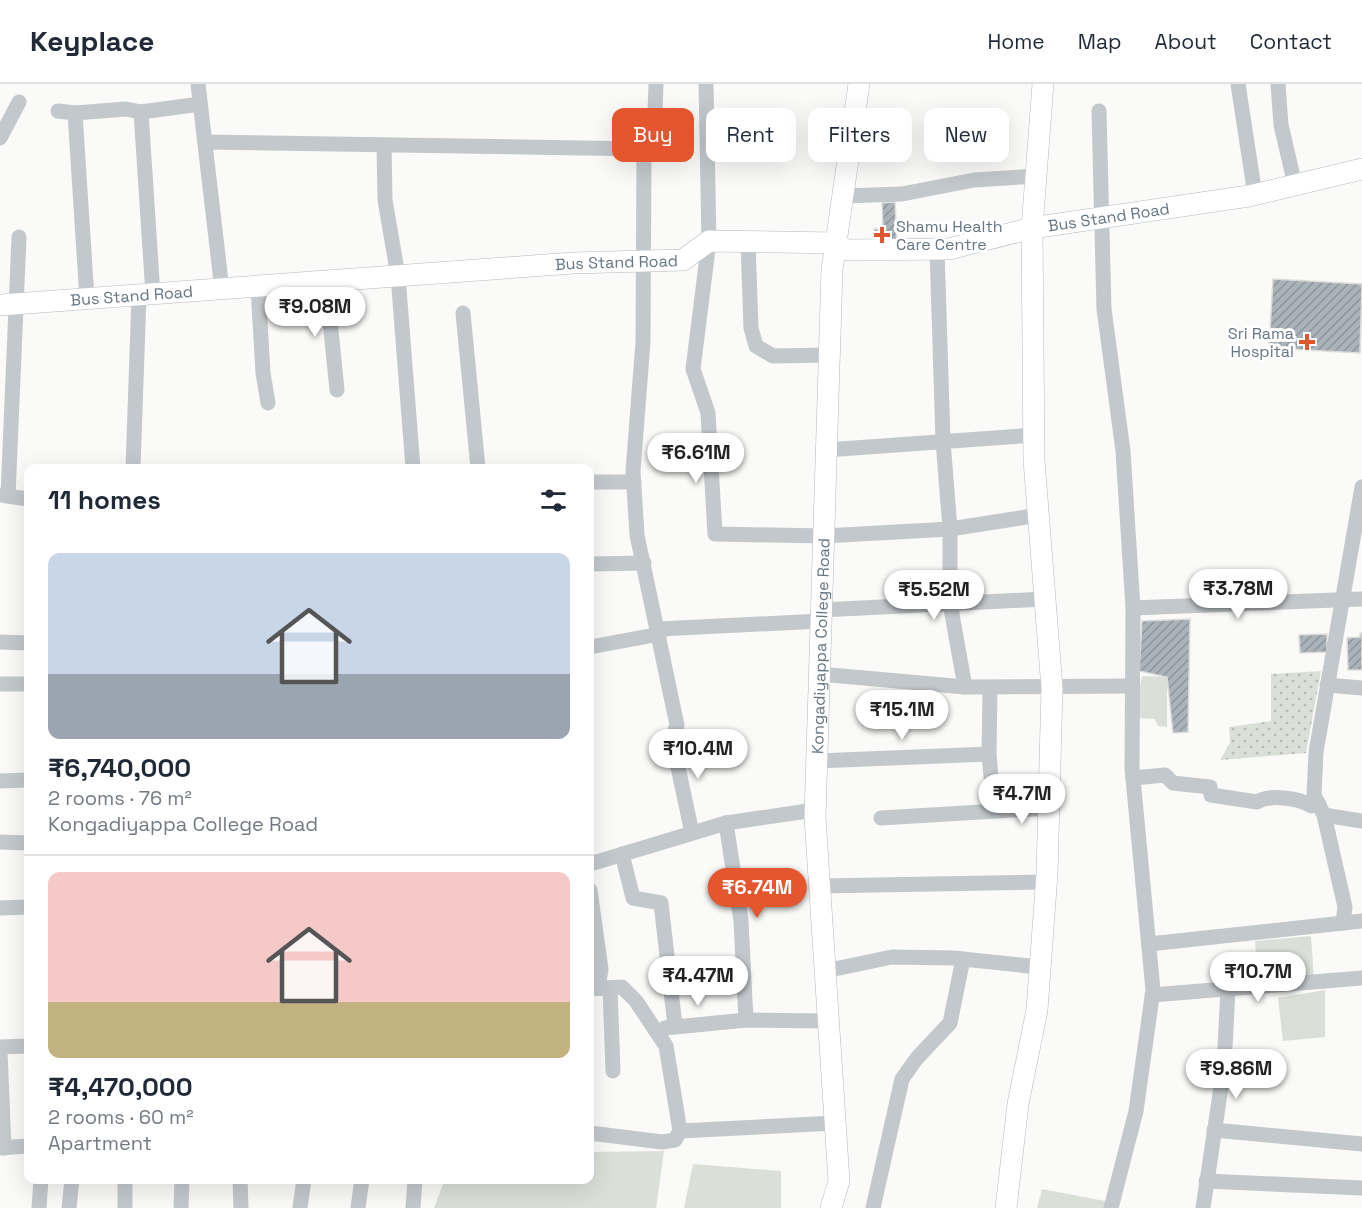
<!DOCTYPE html>
<meta charset="utf-8">
<style>
:root{--surface:#fff;--page:#f2f2f3;--text:#1f2937;--muted:#747a83;--line:#e0e1e3;--accent:#e4572e}
body{margin:0;font-family:"Space Grotesk",sans-serif;background:var(--page);color:var(--text);height:100vh;display:flex;flex-direction:column;font-size:22px;white-space:nowrap}
*{box-sizing:border-box;margin:0}
p{font-size:20px;color:var(--muted)}
.icon{flex:none;width:33px;height:33px;fill:none;stroke:currentColor;stroke-width:2;stroke-linecap:round;stroke-linejoin:round}
.map{position:relative;flex:1;overflow:hidden}
.details{position:absolute;left:24px;top:380px;width:570px;height:720px;display:flex;flex-direction:column;background:var(--surface);border-radius:12px;box-shadow:0 6px 24px #0002}
.details>*{flex:none}
.hud{position:absolute;left:612px;top:24px;width:570px;height:54px;display:flex;gap:12px}
.price{position:absolute;translate:-50% -51px;padding:0 14px;border-radius:21px;background:#fff;color:#222;font-size:20px;line-height:39px;filter:drop-shadow(0 2px 3px #0008)}
.price::after{content:'';position:absolute;left:50%;top:36px;width:18px;height:14px;margin-left:-9px;background:inherit;clip-path:polygon(0 0,100% 0,50% 100%)}
.price.on{background:var(--accent);color:#fff}
ul{padding:0;list-style:none}
li{display:grid;align-content:center;gap:12px;height:318px;padding:0 24px}
li+li{border-top:2px solid var(--line)}
li span{display:grid;place-items:center;height:186px;border-radius:12px;color:#555}
li>.icon{margin-inline-start:auto}
span .icon{width:108px;height:108px;fill:#fffc;stroke-width:1}
li b{font-size:26px}
h2{display:flex;justify-content:space-between;align-items:center;height:72px;padding:0 24px;font-size:26px}
.chip{padding:0 21px;border-radius:12px;background:var(--surface);box-shadow:0 6px 24px #0002;font-size:21px;line-height:54px}
.chip.on{background:var(--accent);color:#fff}
header{display:flex;align-items:center;gap:36px;box-sizing:border-box;height:84px;padding:0 30px;background:var(--surface);border-bottom:2px solid var(--line)}
header strong{font-size:28px}
nav{display:flex;gap:33px;margin-inline-start:auto;font-size:21px}
.map>svg:first-child{display:block}
.grass{fill:url(#grass-dots)}
.green{fill:#dadfd7}
.building{fill:url(#building-hatch);stroke:#dcdcda;stroke-width:1.5}
.lines{fill:none;stroke-linecap:round;stroke-linejoin:round}
.secondary-casing{stroke:#b3babf;stroke-width:22}
.street{stroke:#c3c8cc;stroke-width:15}
.secondary{stroke:#fff;stroke-width:21}
.poi-dot{fill:#e4572e;stroke:#fff;stroke-width:2}
.labels{text-anchor:middle;dominant-baseline:central;stroke-width:6;stroke-linejoin:round;paint-order:stroke}
.street-label{font-size:16px;fill:#657683;stroke:#fff}
.poi-label{font-size:16px;fill:#657683;stroke:#fff;text-anchor:start}
</style>
<header>
<strong>Keyplace</strong>
<nav><a>Home</a><a>Map</a><a>About</a><a>Contact</a></nav>
</header>
<div class="map">
<svg width="1362" height="1124" viewBox="0 0 1362 1124">
<defs>
<pattern id="grass-dots" width="8" height="8" patternUnits="userSpaceOnUse" patternTransform="scale(1.5)"><rect width="8" height="8" fill="#dadfd7"/><path d="M2 2h.1M6 6h.1" fill="none" stroke="#b4b9b4" stroke-width="1.8" stroke-linecap="round"/></pattern>
<pattern id="building-hatch" width="6" height="6" patternUnits="userSpaceOnUse" patternTransform="scale(1.5)"><rect width="6" height="6" fill="#aab3b9"/><path d="M-1 1l2-2M0 6l6-6M5 7l2-2" fill="none" stroke="#8e969c"/></pattern>
</defs>
<rect width="100%" height="100%" fill="#fafaf8"/>
<path class="grass" d="M1321,587L1306,669L1220,676L1230,659L1229,643L1271,637V590Z"/>
<g class="green">
<path d="M1142,592L1167,593V643L1158,642L1155,635L1139,634L1138,611Z"/>
<path d="M1311,852L1314,897L1258,900L1255,857Z"/>
<path d="M1325,906V953L1283,957L1278,914Z"/>
<path d="M664,1067L656,1124H434L445,1095H590V1068Z"/>
<path d="M693,1080L781,1087V1124H684Z"/>
<path d="M1042,1105L1110,1118L1108,1124H1037Z"/>
</g>
<g class="building">
<path d="M895,118L897,161L875,162L874,145H883L882,119Z"/>
<path d="M1273,195L1362,200L1360,269L1269,264Z"/>
<path d="M1190,535L1188,648L1173,649L1167,593L1139,587L1142,537Z"/>
<path d="M1360,549H1362V586H1348L1347,554L1360,553Z"/>
<path d="M1327,550V568L1300,569L1299,551Z"/>
</g>
<g class="lines">
<defs>
<g id="secondary">
<path id="s1" d="M0,221L573,179L683,176L709,157L836,159L846,166L949,165L1032,144L1249,112L1362,85"/>
<path id="s2" d="M831,1124L839,1097L815,733L832,186L859,0"/>
<path d="M1006,1124L1018,1020L1037,926L1047,790L1052,604L1034,376L1032,144L1043,0"/>
</g>
</defs>
<use href="#secondary" class="secondary-casing"/>
<g class="street">
<path d="M198,0L222,206"/>
<path d="M706,0L709,157L693,285L708,329L715,450L824,452L950,445L1039,431"/>
<path d="M1238,0L1255,111"/>
<path d="M1278,0L1281,41L1295,101"/>
<path d="M58,27L75,29L126,25L141,28L200,20"/>
<path d="M1099,27L1104,225L1123,367L1133,524L1132,684L1153,906L1136,1027L1111,1124"/>
<path d="M141,28L153,211"/>
<path d="M75,29L87,215"/>
<path d="M0,54L19,18"/>
<path d="M205,58L644,65L654,55L656,0"/>
<path d="M384,61L385,116L398,192L413,384"/>
<path d="M644,65L643,258L633,387L637,451L677,641L672,655L692,749"/>
<path d="M843,112L902,110L974,96L1036,92"/>
<path d="M748,158L751,244L756,262L773,272L830,271"/>
<path d="M937,165L943,357L950,445V519L965,603"/>
<path d="M326,197L337,306"/>
<path d="M258,203L263,289L268,319"/>
<path d="M463,229L478,384"/>
<path d="M826,366L1034,351"/>
<path d="M133,384L139,212"/>
<path d="M590,398H634"/>
<path d="M1362,403L1316,668L1314,711L1324,731L1362,737"/>
<path d="M0,411L28,415"/>
<path d="M8,412L19,153"/>
<path d="M590,480L644,479"/>
<path d="M1133,524L1362,515"/>
<path d="M821,526L1045,515"/>
<path d="M659,545L821,537"/>
<path d="M0,558L28,559"/>
<path d="M590,563L660,550"/>
<path d="M819,590L965,603L1132,602"/>
<path d="M0,600H28"/>
<path d="M1327,601L1362,604"/>
<path d="M990,604L989,670L994,726"/>
<path d="M817,677L989,670"/>
<path d="M1133,694L1165,691L1173,699L1210,703L1211,711L1257,718C1269,710 1300,714 1311,722L1319,720"/>
<path d="M0,697L28,696"/>
<path d="M1324,731L1345,823L1343,839"/>
<path d="M881,734L1049,724"/>
<path d="M726,739L741,837L746,936"/>
<path d="M0,758L28,759"/>
<path d="M622,770L633,814L661,819L675,942"/>
<path d="M590,780L726,739L815,726"/>
<path d="M819,802L1046,798"/>
<path d="M590,806L601,885L598,904"/>
<path d="M0,824L28,823"/>
<path d="M1149,860L1362,837"/>
<path d="M825,887L892,873L953,874L1039,883"/>
<path d="M610,904L613,987"/>
<path d="M590,905L622,903L636,917L666,962L680,1047L675,1056L662,1058L590,1049"/>
<path d="M1152,911L1362,894"/>
<path d="M665,944L746,936L828,937"/>
<path d="M0,963L28,962"/>
<path d="M0,968L4,1064"/>
<path d="M1214,1046L1362,1060"/>
<path d="M680,1047L835,1039"/>
<path d="M0,1064L28,1062"/>
<path d="M240,1095L241,1124"/>
<path d="M1206,1097L1362,1104"/>
<path d="M39,1124L41,1095"/>
<path d="M69,1124L72,1095"/>
<path d="M125,1124V1095"/>
<path d="M181,1124L182,1095"/>
<path d="M300,1124L304,1095"/>
<path d="M358,1124L362,1095"/>
<path d="M413,1124L415,1095"/>
<path d="M873,1124L902,995L917,974L950,939L963,875"/>
<path d="M1203,1124L1224,983L1228,905"/>
</g>
<use href="#secondary" class="secondary"/>
</g>
<g class="poi-dot">
<path d="M879 142h6v6h6v6h-6v6h-6v-6h-6v-6h6z"/>
<path d="M1304 249h6v6h6v6h-6v6h-6v-6h-6v-6h6z"/>
</g>
<g class="labels">
<g class="street-label">
<text stroke="none"><textPath href="#s1" startOffset="1122">Bus Stand Road</textPath></text>
<text stroke="none"><textPath href="#s1" startOffset="618">Bus Stand Road</textPath></text>
<text stroke="none"><textPath href="#s1" startOffset="132">Bus Stand Road</textPath></text>
<text stroke="none"><textPath href="#s2" startOffset="564">Kongadiyappa College Road</textPath></text>
</g>
<g class="poi-label">
<text x="896" y="142">Shamu Health<tspan x="896" dy="18">Care Centre</tspan></text>
<text x="1294" y="249" text-anchor="end">Sri Rama<tspan x="1294" dy="18">Hospital</tspan></text>
</g>
</g>
</svg>
<b class="price" style="left:315px;top:254px">₹9.08M</b>
<b class="price" style="left:696px;top:400px">₹6.61M</b>
<b class="price" style="left:1238px;top:536px">₹3.78M</b>
<b class="price" style="left:934px;top:537px">₹5.52M</b>
<b class="price" style="left:902px;top:657px">₹15.1M</b>
<b class="price" style="left:698px;top:696px">₹10.4M</b>
<b class="price" style="left:1022px;top:741px">₹4.7M</b>
<b class="price on" style="left:757px;top:835px">₹6.74M</b>
<b class="price" style="left:1258px;top:919px">₹10.7M</b>
<b class="price" style="left:698px;top:923px">₹4.47M</b>
<b class="price" style="left:1236px;top:1016px">₹9.86M</b>
<div class="hud">
<a class="chip on">Buy</a>
<a class="chip">Rent</a>
<a class="chip">Filters</a>
<a class="chip">New</a>
</div>
<section class="details">
<h2>11 homes<svg class="icon" aria-label="filters" viewBox="0 0 24 24"><path d="M4 7h16M4 17h16"/><circle cx="9" cy="7" r="2"/><circle cx="15" cy="17" r="2"/></svg></h2>
<ul>
<li><span style="background:linear-gradient(#c9d6e8 65%,#9aa5b1 0)"><svg class="icon" aria-label="home" viewBox="0 0 24 24"><path d="M3 11l9-7 9 7M6 9v11h12V9"/></svg></span><div><b>₹6,740,000</b><p>2 rooms · 76 m²</p><p>Kongadiyappa College Road</p></div></li>
<li><span style="background:linear-gradient(#f6c9c9 70%,#c2b280 0)"><svg class="icon" aria-label="home" viewBox="0 0 24 24"><path d="M3 11l9-7 9 7M6 9v11h12V9"/></svg></span><div><b>₹4,470,000</b><p>2 rooms · 60 m²</p><p>Apartment</p></div></li>
</ul>
</section>
</div>
